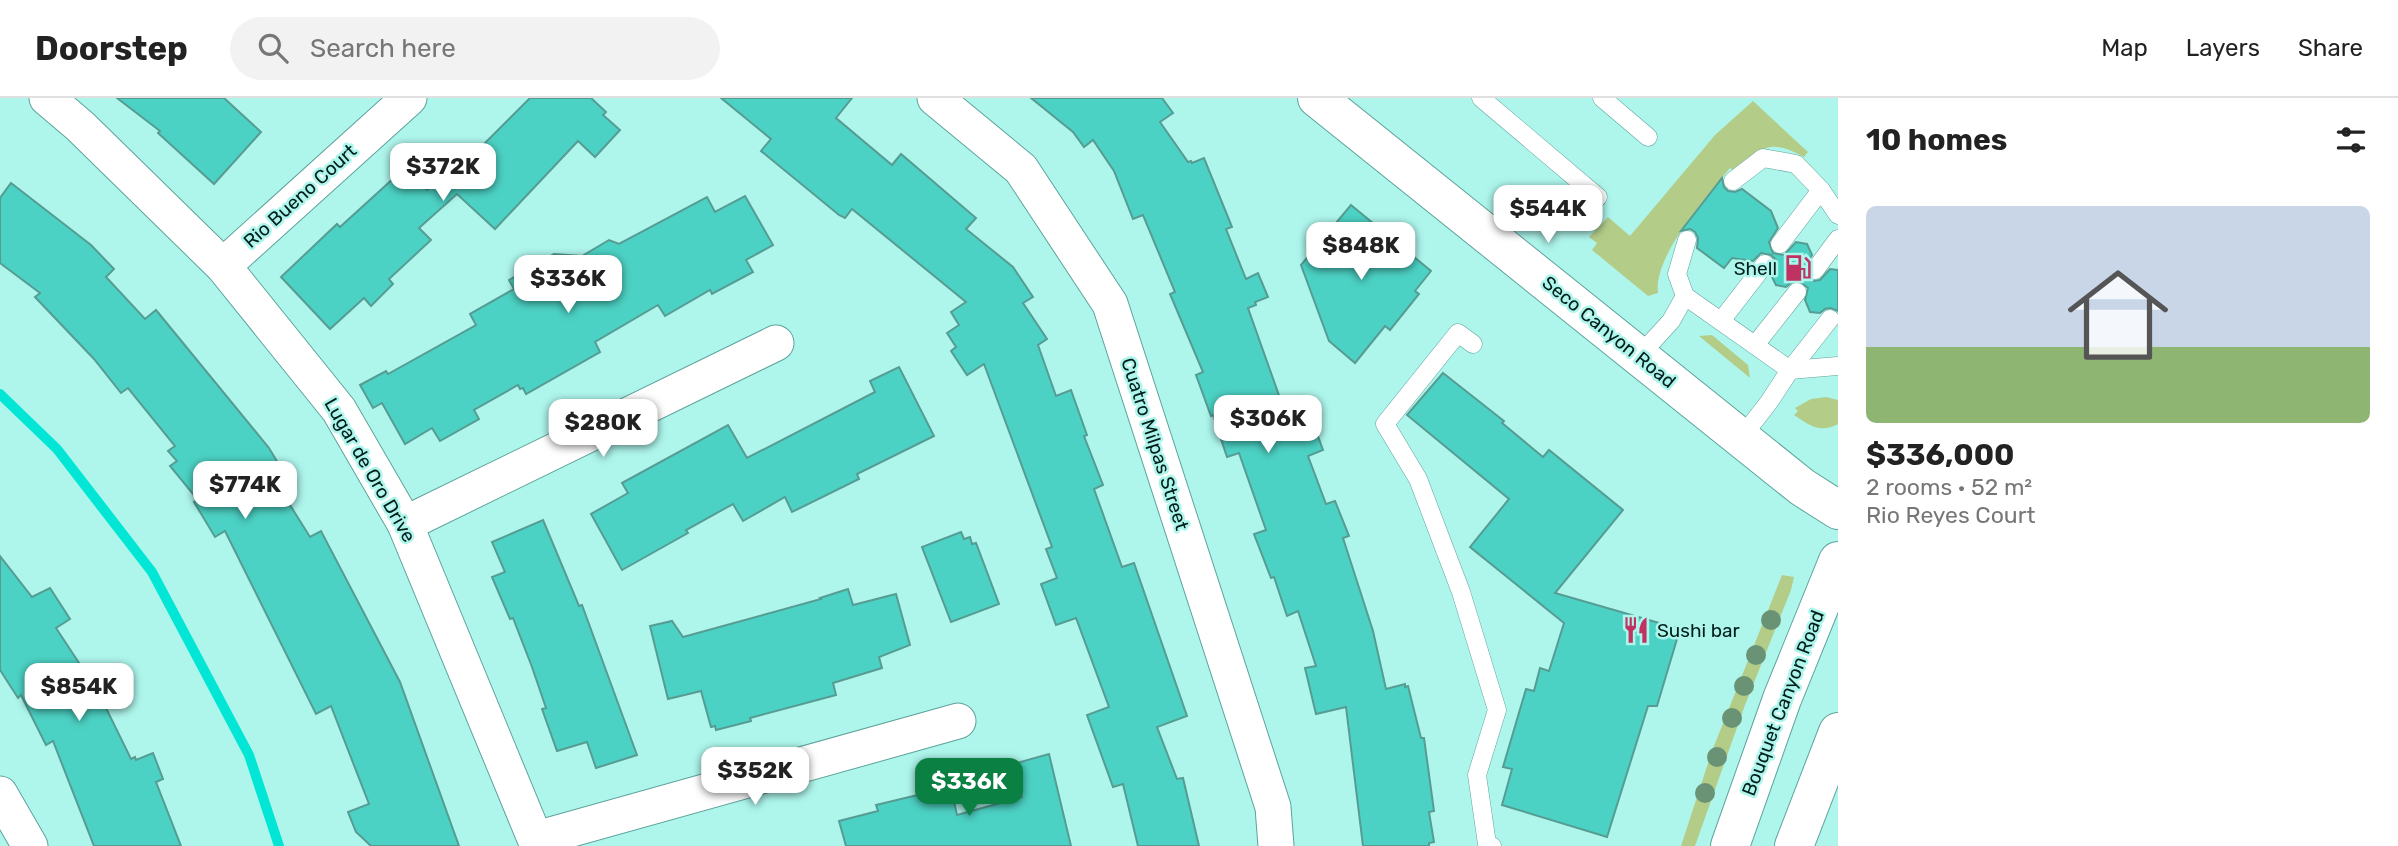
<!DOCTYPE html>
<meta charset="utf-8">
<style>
:root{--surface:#fff;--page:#f2f2f2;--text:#222;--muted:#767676;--line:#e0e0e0;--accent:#0b8043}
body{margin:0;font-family:Rubik,sans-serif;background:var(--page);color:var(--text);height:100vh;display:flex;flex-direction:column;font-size:26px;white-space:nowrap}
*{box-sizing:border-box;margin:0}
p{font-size:23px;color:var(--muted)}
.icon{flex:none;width:38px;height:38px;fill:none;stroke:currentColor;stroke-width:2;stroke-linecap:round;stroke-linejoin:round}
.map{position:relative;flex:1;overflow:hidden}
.side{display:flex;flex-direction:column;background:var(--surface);width:560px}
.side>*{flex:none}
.price{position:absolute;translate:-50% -60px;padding:0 16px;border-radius:14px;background:#fff;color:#222;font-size:23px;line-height:46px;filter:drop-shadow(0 2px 4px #0008)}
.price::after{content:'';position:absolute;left:50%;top:42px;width:21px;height:16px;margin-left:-10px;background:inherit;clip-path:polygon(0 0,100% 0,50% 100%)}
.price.selected{background:var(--accent);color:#fff}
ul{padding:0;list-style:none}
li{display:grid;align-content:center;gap:14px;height:371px;padding:0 28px}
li+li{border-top:2px solid var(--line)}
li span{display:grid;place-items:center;height:217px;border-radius:10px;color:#555}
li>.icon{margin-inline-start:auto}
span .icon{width:126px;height:126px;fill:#fffc;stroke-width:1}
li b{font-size:30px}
h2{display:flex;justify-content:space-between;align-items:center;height:84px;padding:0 28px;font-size:30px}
header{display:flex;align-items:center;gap:42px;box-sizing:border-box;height:98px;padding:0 35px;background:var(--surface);border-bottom:2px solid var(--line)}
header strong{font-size:33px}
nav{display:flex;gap:38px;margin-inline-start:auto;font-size:24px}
.search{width:490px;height:63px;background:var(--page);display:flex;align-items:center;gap:18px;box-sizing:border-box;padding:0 24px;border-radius:38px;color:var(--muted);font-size:26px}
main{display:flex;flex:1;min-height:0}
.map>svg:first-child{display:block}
.green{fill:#b3cd89}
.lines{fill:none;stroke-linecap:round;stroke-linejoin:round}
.stream{stroke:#03e6d5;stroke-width:10}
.building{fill:#4cd2c4;stroke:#569c93;stroke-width:2}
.service-casing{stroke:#5ea39b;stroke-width:19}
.minor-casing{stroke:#5ea39b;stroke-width:37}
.secondary-casing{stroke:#5ea39b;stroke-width:40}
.primary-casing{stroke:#5ea39b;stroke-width:40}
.service{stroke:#fff;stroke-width:18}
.minor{stroke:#fff;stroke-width:35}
.secondary{stroke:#fff;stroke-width:38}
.primary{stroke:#fff;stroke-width:38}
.tree{fill:#6a9376}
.labels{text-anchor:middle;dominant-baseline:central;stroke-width:5;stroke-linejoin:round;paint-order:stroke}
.street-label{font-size:19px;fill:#011e1b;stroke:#aef6ec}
.poi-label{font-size:19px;fill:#011e1b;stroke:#aef6ec;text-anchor:end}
</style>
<header>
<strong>Doorstep</strong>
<div class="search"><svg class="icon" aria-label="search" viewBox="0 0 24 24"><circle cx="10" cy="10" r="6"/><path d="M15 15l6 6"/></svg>Search here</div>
<nav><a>Map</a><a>Layers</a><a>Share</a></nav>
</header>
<main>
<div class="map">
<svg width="1838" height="748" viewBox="0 0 1838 748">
<rect width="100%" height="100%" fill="#aef6ec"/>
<g class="green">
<path d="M1753,3L1808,54L1804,59C1769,40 1762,49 1735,74L1730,70C1707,99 1653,158 1658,195L1648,198L1592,152L1597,145L1589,139L1608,119L1630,138L1715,37Z"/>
<path d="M1712,237L1748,267L1750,280L1699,238Z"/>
<path d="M1826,299L1838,302V326C1820,336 1809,327 1794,317L1798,313L1795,310L1811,301Z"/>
<path d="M1782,477L1794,479L1791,492L1745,607L1695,748H1681L1712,653Z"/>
</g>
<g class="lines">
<path class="stream" d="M0,296L57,351L152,474L249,657L279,748"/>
</g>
<g class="building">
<path d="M117,0H224L261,34L214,86L158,35L160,33Z"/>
<path d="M530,0H591L606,14L603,17L620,32L595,59L578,43L495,131L457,96L419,130L431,142L389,181L393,186L371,208L364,200L330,231L281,179L337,126L340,129L406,69L427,92L462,54L469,61Z"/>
<path d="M721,0H852L836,20L892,67L901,56L976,120L966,131L1013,169L1033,199L1023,205L1047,241L1038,247L1056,298L1071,292L1087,337L1084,338L1103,387L1094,391L1122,469L1134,465L1187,618L1157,629L1177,681L1183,680L1199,748H1138L1123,686L1113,689L1087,617L1109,609L1076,520L1056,527L1041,486L1057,480L1046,451L1052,449L984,266L967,277L951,253L956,249L947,235L959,227L951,214L966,204L852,111L845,120L839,117L761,53L771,41Z"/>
<path d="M1031,0H1162L1173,15L1160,24L1188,64L1191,63L1192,65L1204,60L1232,129L1226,131L1246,181L1258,175L1268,199L1255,204L1256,207L1248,210L1281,303L1303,298L1323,352L1308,358L1326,406L1335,403L1349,438L1343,440L1373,533L1386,591L1405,586V589L1408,588L1421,640H1424L1434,713L1429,714L1434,744L1429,745V748H1363L1346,609L1316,616L1305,570L1316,568L1298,513L1287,518L1274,479L1271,480L1254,436L1266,432L1239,355L1227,359L1213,317L1211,318L1196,277L1203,274L1170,196L1175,194L1143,117L1133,121L1114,73L1093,42L1084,49L1073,34Z"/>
<path d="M1722,80L1724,89L1728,93L1735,94L1742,91L1771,113L1778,130L1769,144L1773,155L1784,157L1796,144L1807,146L1812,157L1806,166L1804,176L1813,183L1820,182L1830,171L1838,172V213L1831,210L1825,211L1820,215L1810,214L1805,202L1808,190L1799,183L1792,184L1786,189L1776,187L1771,177L1776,168V162L1771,157L1761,155L1753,163L1732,160L1724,170L1697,150L1698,140L1695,134L1690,131L1681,133Z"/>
<path d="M11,85L91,147L114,171L106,179L145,221L156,212L269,350L290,385L280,391L310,439L321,433L400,584L459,748H371L356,734L348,714L369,706L331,608L316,616L225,433L215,439L194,404L198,402L170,368L177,363L168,353L175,348L128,290L121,295L94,261L35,199L40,195L0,165V100Z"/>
<path d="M745,98L773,147L746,162L753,174L712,196L710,192L665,218L658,207L595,244L600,254L526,296L523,290L520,291L518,287L474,312L479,321L440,343L432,330L405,346L382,305L373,310L360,287L386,273L388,276L476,227L470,216L514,191L509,182L554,156L582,158L609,142L619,146L707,99L715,114Z"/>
<path d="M1351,107L1431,173L1415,193L1419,196L1390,232L1385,228L1355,265L1329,243L1301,167Z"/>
<path d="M899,269L934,338L857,376L859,381L792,414L785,399L743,423L733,406L686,432L688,435L622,472L591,416L628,395L622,385L728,327L747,360L875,294L870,283Z"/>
<path d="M1443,275L1504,323L1502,325L1543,359L1549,352L1623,412L1555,495L1680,531L1657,608H1648L1607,739L1502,707L1512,671L1503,669L1526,591L1534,593L1540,570L1549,573L1564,525L1470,449L1509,401L1407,317Z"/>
<path d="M543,422L579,508L582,507L637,657L596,670L587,644L557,653L542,611L546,610L532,569L513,520L510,521L492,479L505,474L492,444Z"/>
<path d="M961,434L964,441L970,439L972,446L976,445L999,506L951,524L922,449Z"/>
<path d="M0,458L32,499L50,490L70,521L56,530L87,577L89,576L91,580L105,573L120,603L106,610L131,661L135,659L136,662L153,655L163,681L156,684L181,748H94L53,643L46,647L21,597L18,600L0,572Z"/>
<path d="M848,491L853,507L896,496L910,547L879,559L882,570L833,585L836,597L750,620L751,623L716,632L715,628L711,629L701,593L668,601L650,528L672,523L683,539L821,501L820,500Z"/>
<path d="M1049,656L1071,748H846L839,723L878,713L876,707L951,689L957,717L1022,699L1013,666Z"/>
</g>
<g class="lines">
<defs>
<g id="service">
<path d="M1481,0L1598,99"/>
<path d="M1602,0L1648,39"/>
<path d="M1733,83L1763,60L1796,66L1821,92L1838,117"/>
<path d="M1687,142L1677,176L1685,198L1790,272L1769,304L1741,340"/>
<path d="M1780,146L1821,92"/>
<path d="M1815,172L1838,141"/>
<path d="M1721,223L1765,166"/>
<path d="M1473,246L1458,235L1385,326L1418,381L1461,494L1497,612L1477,677L1487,746L1492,748"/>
<path d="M1755,247L1797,194"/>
<path d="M1639,258L1671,223L1685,198"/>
<path d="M1790,272L1830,221"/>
<path d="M1790,272L1838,268"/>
</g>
<g id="minor">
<path d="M47,0L80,28L223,168L339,312L405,426L538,748"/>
<path d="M935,0L1021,71L1110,206L1273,709L1276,748"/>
<path d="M223,168L409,0"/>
<path d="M405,426L776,245"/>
<path d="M0,696L30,748"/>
<path d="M536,741L958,623"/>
</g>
<path id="secondary" d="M1317,0L1802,389L1838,412"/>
<g id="primary">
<path d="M1730,748L1782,601L1838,463"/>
<path d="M1794,748L1838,634"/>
</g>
</defs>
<use href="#service" class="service-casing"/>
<use href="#minor" class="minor-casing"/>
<use href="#secondary" class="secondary-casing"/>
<use href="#primary" class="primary-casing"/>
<use href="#service" class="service"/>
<use href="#minor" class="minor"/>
<use href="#secondary" class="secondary"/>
<use href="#primary" class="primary"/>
</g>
<g class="tree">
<circle cx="1771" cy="522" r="10"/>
<circle cx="1756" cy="557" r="10"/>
<circle cx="1744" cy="588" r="10"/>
<circle cx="1732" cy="620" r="10"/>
<circle cx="1717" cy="659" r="10"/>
<circle cx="1705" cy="695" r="10"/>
</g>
<defs>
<symbol id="fuel-bare" viewBox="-9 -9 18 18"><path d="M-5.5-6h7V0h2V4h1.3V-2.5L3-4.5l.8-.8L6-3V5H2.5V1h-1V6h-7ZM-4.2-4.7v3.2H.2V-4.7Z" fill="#bf3262" stroke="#aef6ec" stroke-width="2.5" paint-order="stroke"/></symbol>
<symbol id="restaurant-bare" viewBox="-9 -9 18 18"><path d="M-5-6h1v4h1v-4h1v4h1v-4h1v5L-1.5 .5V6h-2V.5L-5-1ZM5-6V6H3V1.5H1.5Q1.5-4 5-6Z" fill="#bf3262" stroke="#aef6ec" stroke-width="2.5" paint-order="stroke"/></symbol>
</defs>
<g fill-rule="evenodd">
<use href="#fuel-bare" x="1779" y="151" width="38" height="38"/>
<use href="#restaurant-bare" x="1617" y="513" width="38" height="38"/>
</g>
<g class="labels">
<g class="street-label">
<text transform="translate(300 98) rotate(-42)">Rio Bueno Court</text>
<text transform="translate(1609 234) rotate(39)">Seco Canyon Road</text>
<text transform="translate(1155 346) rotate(72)">Cuatro Milpas Street</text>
<text transform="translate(370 372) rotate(60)">Lugar de Oro Drive</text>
<text transform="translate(1783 605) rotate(-69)">Bouquet Canyon Road</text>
</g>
<g class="poi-label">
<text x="1777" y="170">Shell</text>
<text x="1657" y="532" text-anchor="start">Sushi bar</text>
</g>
</g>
</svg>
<b class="price" style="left:443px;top:105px">$372K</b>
<b class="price" style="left:1548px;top:147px">$544K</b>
<b class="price" style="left:1361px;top:184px">$848K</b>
<b class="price" style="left:568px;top:217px">$336K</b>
<b class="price" style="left:1268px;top:357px">$306K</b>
<b class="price" style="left:603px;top:361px">$280K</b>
<b class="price" style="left:245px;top:423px">$774K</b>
<b class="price" style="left:79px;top:625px">$854K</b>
<b class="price" style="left:755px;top:709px">$352K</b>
<b class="price selected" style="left:969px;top:720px">$336K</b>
</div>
<section class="side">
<h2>10 homes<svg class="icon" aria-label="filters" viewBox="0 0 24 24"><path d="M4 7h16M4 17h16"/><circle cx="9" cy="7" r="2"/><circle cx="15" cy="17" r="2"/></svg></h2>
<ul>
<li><span style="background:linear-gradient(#c9d6e8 65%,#8fb573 0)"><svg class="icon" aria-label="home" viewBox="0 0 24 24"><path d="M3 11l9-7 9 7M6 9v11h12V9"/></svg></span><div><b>$336,000</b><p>2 rooms · 52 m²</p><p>Rio Reyes Court</p></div></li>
</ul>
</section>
</main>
